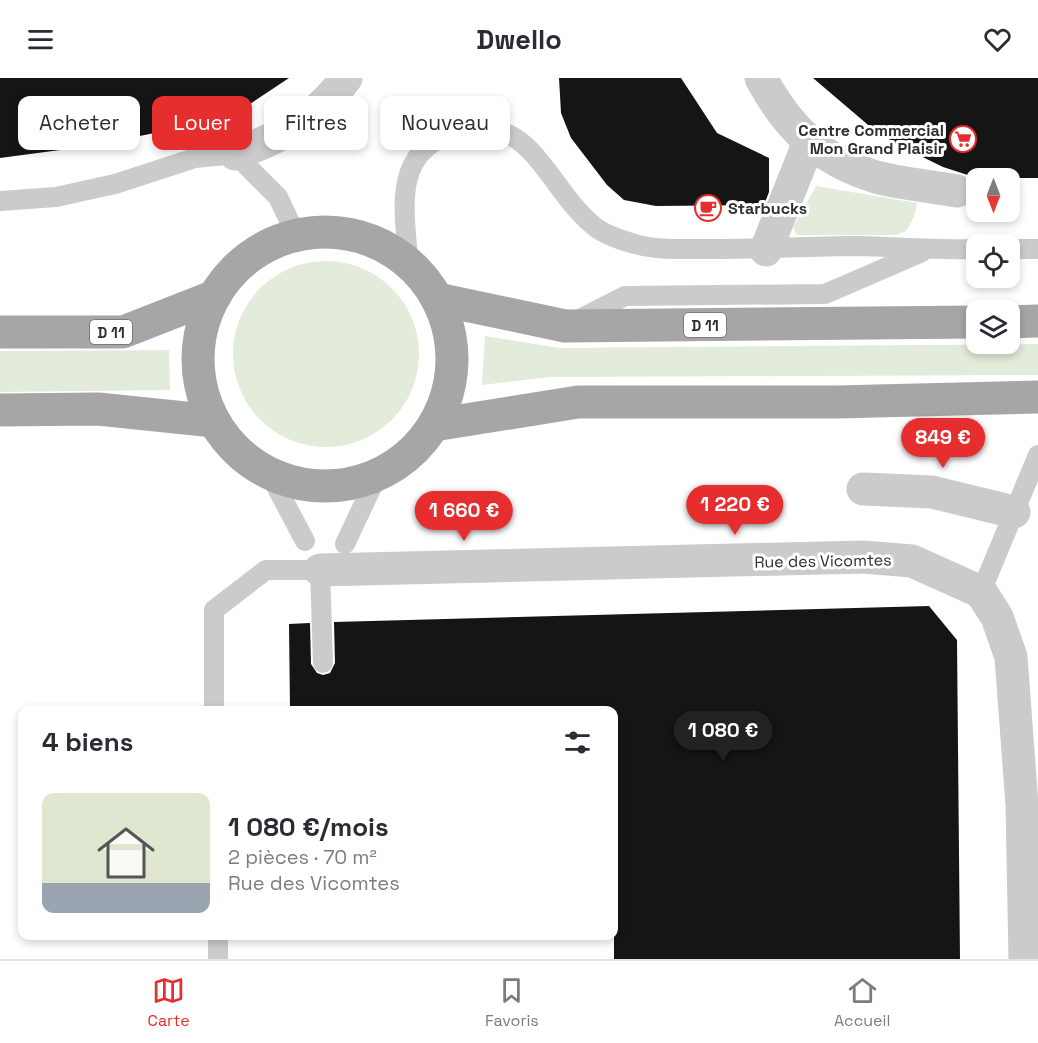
<!DOCTYPE html>
<html lang="fr">
<meta charset="utf-8">
<style>
:root{--surface:#fff;--page:#f7f7f7;--text:#2b2b33;--muted:#7c7c81;--line:#e1e1e2;--accent:#e62e2e}
body{margin:0;font-family:"Space Grotesk",sans-serif;background:var(--page);color:var(--text);height:100vh;display:flex;flex-direction:column;font-size:22px;white-space:nowrap}
*{box-sizing:border-box;margin:0}
p{font-size:20px;color:var(--muted)}
.icon{flex:none;width:33px;height:33px;fill:none;stroke:currentColor;stroke-width:2;stroke-linecap:round;stroke-linejoin:round}
.map{position:relative;flex:1;overflow:hidden}
.details{position:absolute;left:18px;top:628px;width:600px;height:234px;display:flex;flex-direction:column;background:var(--surface);border-radius:12px;box-shadow:0 3px 9px #0003}
.details>*{flex:none}
.hud{position:absolute;left:18px;top:18px;width:600px;height:54px;display:flex;gap:12px}
.needle{width:39px;rotate:180deg}
.tools{position:absolute;left:966px;top:90px;display:grid;gap:12px}
.tools a{display:grid;place-items:center;width:54px;height:54px;border-radius:12px;background:var(--surface);box-shadow:0 3px 9px #0003;font-size:30px}
.price{position:absolute;translate:-50% -51px;padding:0 14px;border-radius:21px;background:var(--accent);color:#fff;font-size:20px;line-height:39px;filter:drop-shadow(0 2px 3px #0008)}
.price::after{content:'';position:absolute;left:50%;top:36px;width:18px;height:14px;margin-left:-9px;background:inherit;clip-path:polygon(0 0,100% 0,50% 100%)}
.price.selected{background:#222;color:#fff}
ul{padding:0;list-style:none}
li{display:flex;align-items:center;gap:18px;height:150px;padding:0 24px}
li span{display:grid;place-items:center;flex:none;width:168px;height:120px;border-radius:12px;color:#555}
li>.icon{margin-inline-start:auto}
span .icon{width:72px;height:72px;fill:#fffc;stroke-width:1}
li b{font-size:26px}
h2{display:flex;justify-content:space-between;align-items:center;height:72px;padding:0 24px;font-size:26px}
.pill{padding:0 21px;border-radius:12px;background:var(--surface);box-shadow:0 3px 9px #0003;font-size:21px;line-height:54px}
.pill.selected{background:var(--accent);color:#fff}
header{display:flex;justify-content:space-between;align-items:center;height:78px;padding:0 24px;background:var(--surface);font-size:27px;font-weight:700}
.tabs{display:flex;justify-content:space-around;align-items:center;height:84px;border-top:2px solid var(--line);background:var(--surface);font-size:16px;color:var(--muted)}
.tabs a{display:grid;justify-items:center;gap:3px}
.tabs .selected{color:var(--accent)}
.map>svg:first-child{display:block}
.green{fill:#e3ebdb}
.building{fill:#151515}
.lines{fill:none;stroke-linecap:round;stroke-linejoin:round}
.lane{stroke:#cbcbcb;stroke-width:20}
.street{stroke:#cbcbcb;stroke-width:33}
.primary{stroke:#a6a6a6;stroke-width:33}
.labels{text-anchor:middle;dominant-baseline:central;stroke-width:6;stroke-linejoin:round;paint-order:stroke}
.shield{fill:#fff;stroke:#6d6d6d;stroke-width:1.5}
.shield-label{font-size:15px;font-weight:bold;fill:#2e2e2e}
.poi-label{font-size:16px;font-weight:bold;fill:#2e2e2e;stroke:#fff;text-anchor:end}
.street-label{font-size:16px;fill:#2e2e2e;stroke:#fff}
</style>
<header><svg class="icon" aria-label="menu" viewBox="0 0 24 24"><path d="M4 6h16M4 12h16M4 18h16"/></svg>Dwello<svg class="icon" aria-label="heart" viewBox="0 0 24 24"><path d="M12 20l-8-8c-3-5 5-10 8-4 3-6 11-1 8 4z"/></svg></header>
<div class="map">
<svg width="1038" height="881" viewBox="0 0 1038 881">
<rect width="100%" height="100%" fill="#fff"/>
<g class="green">
<path d="M816,108L917,125L914,139L906,153L896,157H797L793,149Z"/>
<circle cx="326" cy="276" r="93"/>
<path d="M485,258L559,270L1038,266V297L550,299L482,307Z"/>
<path d="M169,272L170,312L0,314V273Z"/>
</g>
<g class="building">
<path d="M0,0H289L229,40L90,68L0,80Z"/>
<path d="M559,0H681L717,55L769,80V114L764,127L656,128L624,122L607,107L571,60L561,35Z"/>
<path d="M813,0H1038V100H977L943,89L902,69L874,52Z"/>
<path d="M929,528L957,562L960,881H614V633H290L289,546L310,545L311,586L317,595L323,597L330,595L335,585L334,544Z"/>
</g>
<g class="lines">
<g class="lane">
<path d="M0,123L56,119L115,106L195,80L235,76L278,119L296,157"/>
<path d="M1010,171H1038"/>
<path d="M408,185C406,137 391,80 446,58C531,25 543,107 594,148C603,156 623,163 635,166C655,172 678,171 699,171C752,172 805,168 858,168C898,169 937,172 976,171"/>
<path d="M576,243L625,218L825,216L922,174"/>
<path d="M269,395L305,463"/>
<path d="M345,466L378,396"/>
<path d="M981,514L1038,377"/>
<path d="M214,633V532L266,492H320L323,585"/>
<path d="M218,858V881"/>
</g>
<g class="street">
<path d="M761,0C787,49 820,82 876,99C902,106 931,108 957,113"/>
<path d="M235,76C281,59 317,41 346,0"/>
<path d="M766,172L809,64"/>
<path d="M863,411L932,414L1014,434"/>
<path d="M320,492L863,479L912,483L981,514L997,539L1011,579L1022,727L1025,881"/>
</g>
<g class="primary">
<circle cx="325" cy="281" r="127"/>
<path d="M437,221L565,248L976,244"/>
<path d="M1010,244L1038,243"/>
<path d="M0,254H123L215,218"/>
<path d="M0,332L98,331L214,343"/>
<path d="M434,347L578,324H836L1038,319"/>
</g>
</g>
<defs>
<symbol id="supermarket-ring" viewBox="-11 -11 22 22"><circle r="9.5" fill="#fff" stroke="#e62e2e" stroke-width="1.5"/><path d="M-6-5.5h2.5l.6 2H6L4.5 2H-2.5L-4.4-4H-6ZM-1.5 3.2a1.3 1.3 0 1 0 .1 0ZM3 3.2a1.3 1.3 0 1 0 .1 0Z" fill="#e62e2e"/></symbol>
<symbol id="cafe-ring" viewBox="-11 -11 22 22"><circle r="9.5" fill="#fff" stroke="#e62e2e" stroke-width="1.5"/><path d="M-5.5-4.5H6V0H3Q3 3.5 0 3.5H-2.5Q-5.5 3.5-5.5 0ZM3-3.2v2h1.7v-2ZM-6 4.5H4V6H-6Z" fill="#e62e2e"/></symbol>
</defs>
<g fill-rule="evenodd">
<use href="#supermarket-ring" x="948" y="46" width="30" height="30"/>
<use href="#cafe-ring" x="693" y="115" width="30" height="30"/>
</g>
<g class="labels">
<g class="shield">
<rect x="684" y="235" width="42" height="24" rx="4.5"/>
<rect x="90" y="242" width="42" height="24" rx="4.5"/>
</g>
<g class="shield-label">
<text x="705" y="247">D 11</text>
<text x="111" y="254">D 11</text>
</g>
<g class="poi-label">
<text x="944" y="52">Centre Commercial<tspan x="944" dy="18">Mon Grand Plaisir</tspan></text>
<text x="728" y="130" text-anchor="start">Starbucks</text>
</g>
<g class="street-label">
<text transform="translate(823 483) rotate(-1)">Rue des Vicomtes</text>
</g>
</g>
</svg>
<div class="tools">
<a><svg class="needle" viewBox="-14 -14 28 28"><path d="M0-13l5 13h-10z" fill="#e53935"/><path d="M0 13l5-13h-10z" fill="#7c7c81"/></svg></a>
<a><svg class="icon" aria-label="locate" viewBox="0 0 24 24"><circle cx="12" cy="12" r="6"/><path d="M12 2v4M12 18v4M2 12h4M18 12h4"/></svg></a>
<a><svg class="icon" aria-label="layers" viewBox="0 0 24 24"><path d="M12 4l9 5-9 5-9-5zM3 14l9 5 9-5"/></svg></a>
</div>
<b class="price" style="left:943px;top:391px">849 €</b>
<b class="price" style="left:735px;top:458px">1 220 €</b>
<b class="price" style="left:464px;top:464px">1 660 €</b>
<b class="price selected" style="left:723px;top:684px">1 080 €</b>
<div class="hud">
<a class="pill">Acheter</a>
<a class="pill selected">Louer</a>
<a class="pill">Filtres</a>
<a class="pill">Nouveau</a>
</div>
<section class="details">
<h2>4 biens<svg class="icon" aria-label="filters" viewBox="0 0 24 24"><path d="M4 7h16M4 17h16"/><circle cx="9" cy="7" r="2"/><circle cx="15" cy="17" r="2"/></svg></h2>
<ul>
<li><span style="background:linear-gradient(#dfe7d0 75%,#9aa5b1 0)"><svg class="icon" aria-label="home" viewBox="0 0 24 24"><path d="M3 11l9-7 9 7M6 9v11h12V9"/></svg></span><div><b>1 080 €/mois</b><p>2 pièces · 70 m²</p><p>Rue des Vicomtes</p></div></li>
</ul>
</section>
</div>
<nav class="tabs">
<a class="selected"><svg class="icon" aria-label="map" viewBox="0 0 24 24"><path d="M3 6l6-2 6 2 6-2v14l-6 2-6-2-6 2zM9 4v14M15 6v14"/></svg>Carte</a>
<a><svg class="icon" aria-label="saved" viewBox="0 0 24 24"><path d="M7 4h10v16l-5-4-5 4z"/></svg>Favoris</a>
<a><svg class="icon" aria-label="home" viewBox="0 0 24 24"><path d="M3 11l9-7 9 7M6 9v11h12V9"/></svg>Accueil</a>
</nav>
